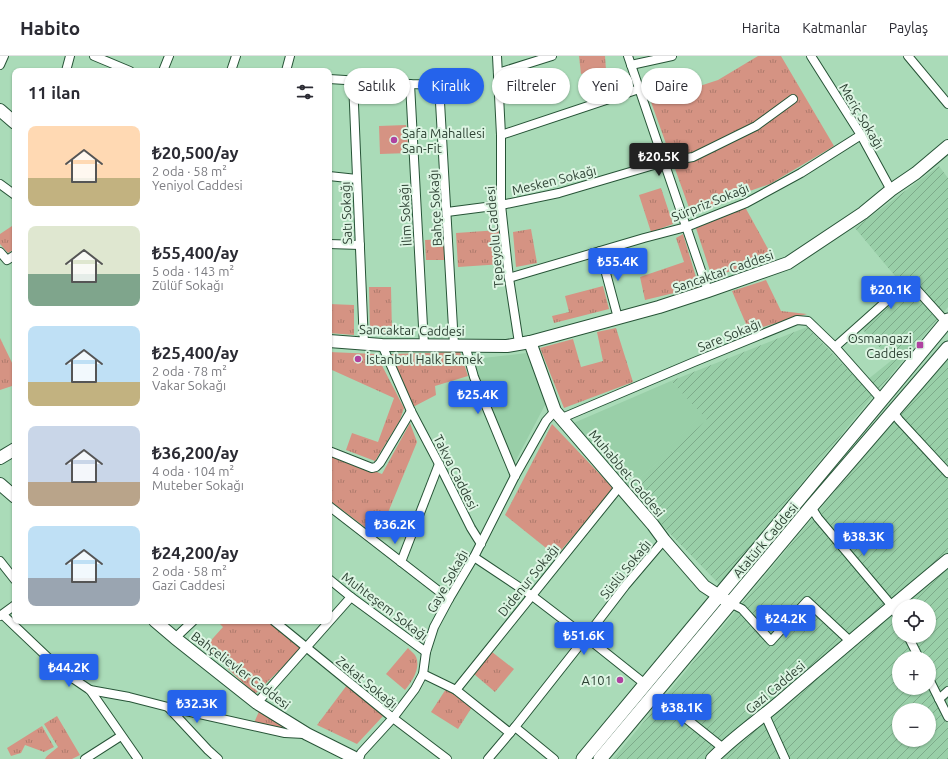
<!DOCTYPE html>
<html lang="tr">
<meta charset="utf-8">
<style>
:root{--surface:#fff;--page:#f7f7f7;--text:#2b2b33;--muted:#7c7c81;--line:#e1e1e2;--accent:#2563eb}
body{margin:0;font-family:Ubuntu,sans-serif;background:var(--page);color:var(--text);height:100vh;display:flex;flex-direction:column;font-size:15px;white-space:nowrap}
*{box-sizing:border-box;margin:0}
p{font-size:13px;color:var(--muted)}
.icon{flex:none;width:22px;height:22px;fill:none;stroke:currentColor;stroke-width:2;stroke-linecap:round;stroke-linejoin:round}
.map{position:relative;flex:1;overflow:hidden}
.drawer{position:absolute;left:12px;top:12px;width:320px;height:556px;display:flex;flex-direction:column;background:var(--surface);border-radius:8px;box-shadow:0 1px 3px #0004}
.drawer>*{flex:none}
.banner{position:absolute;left:344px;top:12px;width:380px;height:36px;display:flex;gap:8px}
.controls{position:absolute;left:892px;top:543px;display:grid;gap:8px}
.controls a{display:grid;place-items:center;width:44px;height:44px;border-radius:50%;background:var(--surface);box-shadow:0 1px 3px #0004;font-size:20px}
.price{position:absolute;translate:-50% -34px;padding:0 9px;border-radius:4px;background:var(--accent);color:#fff;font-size:13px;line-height:26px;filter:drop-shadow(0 1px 2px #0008)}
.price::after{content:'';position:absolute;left:50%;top:24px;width:12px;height:9px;margin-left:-6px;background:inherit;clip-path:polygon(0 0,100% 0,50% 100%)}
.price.active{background:#222;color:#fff}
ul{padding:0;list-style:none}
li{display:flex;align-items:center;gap:12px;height:100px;padding:0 16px}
li span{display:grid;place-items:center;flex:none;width:112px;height:80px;border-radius:8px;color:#555}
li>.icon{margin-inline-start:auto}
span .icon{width:48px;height:48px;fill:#fffc;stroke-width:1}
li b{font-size:17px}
h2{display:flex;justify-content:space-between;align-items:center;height:48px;padding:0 16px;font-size:17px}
.tag{padding:0 14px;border-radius:18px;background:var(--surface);box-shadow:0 1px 3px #0004;font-size:14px;line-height:36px}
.tag.active{background:var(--accent);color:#fff}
header{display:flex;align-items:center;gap:24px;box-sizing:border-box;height:56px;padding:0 20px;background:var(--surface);border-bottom:1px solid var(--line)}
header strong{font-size:19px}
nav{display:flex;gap:22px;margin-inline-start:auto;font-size:14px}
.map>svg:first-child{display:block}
.built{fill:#99cfa8}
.industrial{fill:url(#industrial-furrows);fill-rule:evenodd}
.grass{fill:url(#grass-tufts)}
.park{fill:#d59383}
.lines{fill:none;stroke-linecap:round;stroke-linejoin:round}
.street-casing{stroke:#275437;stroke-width:10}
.secondary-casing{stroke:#275437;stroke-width:14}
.primary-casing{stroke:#275437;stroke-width:15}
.street{stroke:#fff;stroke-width:8}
.secondary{stroke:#fff;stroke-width:12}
.primary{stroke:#fff;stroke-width:13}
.poi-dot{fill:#af42a0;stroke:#ddf5e3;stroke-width:1.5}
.labels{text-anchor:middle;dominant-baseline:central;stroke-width:4;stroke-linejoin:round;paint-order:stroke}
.street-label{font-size:13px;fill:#2e4234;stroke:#ddf5e3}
.poi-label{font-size:13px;fill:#2e4234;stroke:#ddf5e3;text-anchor:start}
</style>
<header>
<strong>Habito</strong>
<nav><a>Harita</a><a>Katmanlar</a><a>Paylaş</a></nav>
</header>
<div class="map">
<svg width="948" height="703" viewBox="0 0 948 703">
<defs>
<pattern id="industrial-furrows" width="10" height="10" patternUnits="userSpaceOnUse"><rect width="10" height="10" fill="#99cfa8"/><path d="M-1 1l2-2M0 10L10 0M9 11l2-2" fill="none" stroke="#7daa8a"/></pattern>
<pattern id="grass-tufts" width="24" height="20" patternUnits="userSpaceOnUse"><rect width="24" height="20" fill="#d59383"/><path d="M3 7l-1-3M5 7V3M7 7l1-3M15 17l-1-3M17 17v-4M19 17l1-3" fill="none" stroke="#ad7a6c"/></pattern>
</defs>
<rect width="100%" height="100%" fill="#aadbb8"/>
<g class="built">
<path d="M527,297L545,341V349L514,408L477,320L474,303Z"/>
<path d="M671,325L708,364L627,433L569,369Z"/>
</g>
<g class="industrial">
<path d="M939,110L948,122V251L873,340L719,528L627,433L707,364L671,325L807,271L862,328L892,304L861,272L905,232L855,172Z"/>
<path d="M948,299V703H613ZM899,550H929V580H899ZM899,602H929V632H899ZM899,654H929V684H899Z"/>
</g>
<g class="grass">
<path d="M579,0H605L606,14L581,18Z"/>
<path d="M758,0H781L834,90L770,128L741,138L692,160L651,46L718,24Z"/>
<path d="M661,132L673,168L651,176L639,139Z"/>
<path d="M745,151L773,202L712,221L696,172Z"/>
<path d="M15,168V193L8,197L0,188V178Z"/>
<path d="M531,173L537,207L516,211L513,176Z"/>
<path d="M499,174L503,208L458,211L456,177Z"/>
<path d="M683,178L699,231L645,244L640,221L684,206L676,182Z"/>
<path d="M444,183L447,204H426L425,184Z"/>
<path d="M766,224L781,255L807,258L749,275L732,235Z"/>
<path d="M603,230L609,253L554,267L552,260L569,256L565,240Z"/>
<path d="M369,231H391L392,278L370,277Z"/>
<path d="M329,248L354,249V279L329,277Z"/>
<path d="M616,272L633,326L564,352L540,292L573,283L581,311L603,305L597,276Z"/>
<path d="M0,282L15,313V329L0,334Z"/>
<path d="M329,296L376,298L404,352L400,364L375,405L346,394L352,377L378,386L394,342L332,314L329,320Z"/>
<path d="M460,296L468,320L435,330L436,339L413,351L391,298Z"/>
<path d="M410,367L417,386L378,481L329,444V398L382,418Z"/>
<path d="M552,368L614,433L556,500L505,459Z"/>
<path d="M217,565H269L302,592L255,638L205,591L223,571Z"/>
<path d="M408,592C410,594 413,597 415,599C422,611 412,625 405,634L386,618Z"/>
<path d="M492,596L514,613L495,636L474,618Z"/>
<path d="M347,629L384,659L357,688L317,669Z"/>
<path d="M446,633L460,640L472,651L458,673L431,656Z"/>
<path d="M260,653L284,670L282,672L254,667Z"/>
<path d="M57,660L80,699L72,703H45L47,700L58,691L44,668Z"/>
<path d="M42,670L54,691L44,696L25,689L21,697L11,700L7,692Z"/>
</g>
<path class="park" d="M406,69L409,97L380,98L379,70Z"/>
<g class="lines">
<defs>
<g id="street">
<path d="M94,0L130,15"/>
<path d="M497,0L501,79V149L509,222L519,287"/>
<path d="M628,0L708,235"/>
<path d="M811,0L861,79L891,134"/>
<path d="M908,0L948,48"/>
<path d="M0,9L4,0"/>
<path d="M631,9L672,0"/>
<path d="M66,15L70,0"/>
<path d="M163,15L169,0"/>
<path d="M231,15L236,0"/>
<path d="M286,15L290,0"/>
<path d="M498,17L552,0"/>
<path d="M329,23L410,28L439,29L454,289"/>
<path d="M353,25L364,288"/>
<path d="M410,28L424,289"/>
<path d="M501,79L639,33"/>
<path d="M329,120L357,123"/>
<path d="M0,128L15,139"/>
<path d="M447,156L501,149L559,137L664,106L693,101L756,70L793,43"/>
<path d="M329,188L360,189"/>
<path d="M600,195L618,262"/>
<path d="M0,196L7,204L15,199"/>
<path d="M509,222L644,182L686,171L746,147L801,117L861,79"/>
<path d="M382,289L411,355L439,408L471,472L481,488"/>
<path d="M465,289L474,321L515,420"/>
<path d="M835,291L909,225L946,266"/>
<path d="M893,356L899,364L948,417"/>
<path d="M562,362L694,306L797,264L808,265L835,291L882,344"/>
<path d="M329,395L372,412L376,411L380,407L411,355"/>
<path d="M329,450L449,543"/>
<path d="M811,451L818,462L892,550L899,563"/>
<path d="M474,501L531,539L586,581L645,628"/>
<path d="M0,505L15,524"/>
<path d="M401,506L439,408"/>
<path d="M329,523L351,541L426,596"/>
<path d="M730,547L742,553L771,585L807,545L851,586"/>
<path d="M3,559L62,615L90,634L138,703"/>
<path d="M0,560L15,549"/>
<path d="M274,565L393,662L447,703"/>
<path d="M908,580L919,602"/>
<path d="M175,582L193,565"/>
<path d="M423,618L456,634L510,677"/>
<path d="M929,623L948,661"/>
<path d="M90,634L129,641L168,651L285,677L304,678"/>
<path d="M456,634L620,430"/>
<path d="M654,637L723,692"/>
<path d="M939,643L948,635"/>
<path d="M257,647L351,541"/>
<path d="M168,651L208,694L218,703"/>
<path d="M765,659L785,703"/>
<path d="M515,671L554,703"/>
<path d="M85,703L121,680"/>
<path d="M359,703L361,697L393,662L415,633L423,618L426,596L434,571L449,543L474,501L515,420L546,365L555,355"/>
<path d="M488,703L515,671L586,581L625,530L664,484"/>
</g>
<g id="secondary">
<path d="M0,54L15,67"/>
<path d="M329,285L382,289L507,290L530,286L659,251L708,235L788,207L863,157L891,134L916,117L948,90"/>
<path d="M530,286L555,355L653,469L664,484L704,530L730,547"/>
<path d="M0,402L15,393"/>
<path d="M0,428L15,441"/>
<path d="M155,565L175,582L257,647L307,678L357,703"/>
<path d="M712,703C733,681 759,664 782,644C837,597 892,550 948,504"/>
</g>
<g id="primary">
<path d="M583,703L948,264"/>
<path d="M600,703L811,451L948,292"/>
</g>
</defs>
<use href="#street" class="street-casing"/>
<use href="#secondary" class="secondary-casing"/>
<use href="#primary" class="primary-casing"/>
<use href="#street" class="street"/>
<use href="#secondary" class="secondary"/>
<use href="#primary" class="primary"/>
</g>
<g class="poi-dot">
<circle cx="394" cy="84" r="4"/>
<rect x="916" y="285" width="8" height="8" rx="2"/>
<circle cx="358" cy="303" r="4"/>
<circle cx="620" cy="624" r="4"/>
</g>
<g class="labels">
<g class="street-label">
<text transform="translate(862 60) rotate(59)">Meriç Sokağı</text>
<text transform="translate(554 124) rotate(-14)">Mesken Sokağı</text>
<text transform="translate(710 146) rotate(-22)">Sürpriz Sokağı</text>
<text transform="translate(435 152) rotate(-93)">Bahçe Sokağı</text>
<text transform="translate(346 157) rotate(-92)">Satı Sokağı</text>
<text transform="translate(405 159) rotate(-93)">İlim Sokağı</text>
<text transform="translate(494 181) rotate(-95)">Tepeyolu Caddesi</text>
<text transform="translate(723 215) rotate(-19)">Sancaktar Caddesi</text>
<text transform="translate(412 274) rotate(1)">Sancaktar Caddesi</text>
<text transform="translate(729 279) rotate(-22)">Sare Sokağı</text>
<text transform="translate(456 416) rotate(63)">Takva Caddesi</text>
<text transform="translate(627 417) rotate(50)">Muhabbet Caddesi</text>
<text transform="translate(765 484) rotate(-50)">Atatürk Caddesi</text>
<text transform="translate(625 513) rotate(-51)">Süslü Sokağı</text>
<text transform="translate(528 524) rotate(-51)">Didenur Sokağı</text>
<text transform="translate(447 525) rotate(-61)">Gaye Sokağı</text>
<text transform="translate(385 550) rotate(37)">Muhteşem Sokağı</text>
<text transform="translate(241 614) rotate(37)">Bahçelievler Caddesi</text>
<text transform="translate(367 626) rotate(39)">Zekat Sokağı</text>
<text transform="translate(775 631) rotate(-40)">Gazi Caddesi</text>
</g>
<g class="poi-label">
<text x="402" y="77">Safa Mahallesi<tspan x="402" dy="15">San-Fit</tspan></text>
<text x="912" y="282" text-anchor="end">Osmangazi<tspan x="912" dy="15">Caddesi</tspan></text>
<text x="366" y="303">İstanbul Halk Ekmek</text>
<text x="612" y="624" text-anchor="end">A101</text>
</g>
</g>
</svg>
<div class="controls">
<a><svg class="icon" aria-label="locate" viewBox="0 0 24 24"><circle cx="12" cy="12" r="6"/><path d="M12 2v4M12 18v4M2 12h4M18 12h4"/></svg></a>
<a>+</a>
<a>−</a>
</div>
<b class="price active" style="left:659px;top:121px">₺20.5K</b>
<b class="price" style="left:618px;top:226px">₺55.4K</b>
<b class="price" style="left:891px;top:254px">₺20.1K</b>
<b class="price" style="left:478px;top:359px">₺25.4K</b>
<b class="price" style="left:395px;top:489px">₺36.2K</b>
<b class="price" style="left:864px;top:501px">₺38.3K</b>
<b class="price" style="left:786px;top:583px">₺24.2K</b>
<b class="price" style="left:584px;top:600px">₺51.6K</b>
<b class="price" style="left:69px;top:632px">₺44.2K</b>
<b class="price" style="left:197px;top:668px">₺32.3K</b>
<b class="price" style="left:682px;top:672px">₺38.1K</b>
<div class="banner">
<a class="tag">Satılık</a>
<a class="tag active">Kiralık</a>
<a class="tag">Filtreler</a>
<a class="tag">Yeni</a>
<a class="tag">Daire</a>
</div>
<section class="drawer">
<h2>11 ilan<svg class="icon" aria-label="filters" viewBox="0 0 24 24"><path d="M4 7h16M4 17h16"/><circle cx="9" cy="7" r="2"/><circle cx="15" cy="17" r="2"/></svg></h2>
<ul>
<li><span style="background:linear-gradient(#ffd9b3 65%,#c2b280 0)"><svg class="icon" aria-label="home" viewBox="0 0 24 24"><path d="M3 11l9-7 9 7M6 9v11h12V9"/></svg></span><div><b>₺20,500/ay</b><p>2 oda · 58 m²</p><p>Yeniyol Caddesi</p></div></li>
<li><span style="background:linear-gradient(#dfe7d0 60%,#7fa58c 0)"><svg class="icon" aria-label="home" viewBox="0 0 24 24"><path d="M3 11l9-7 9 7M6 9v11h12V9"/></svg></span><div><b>₺55,400/ay</b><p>5 oda · 143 m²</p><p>Zülüf Sokağı</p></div></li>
<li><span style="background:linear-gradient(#bfe0f5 70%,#c2b280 0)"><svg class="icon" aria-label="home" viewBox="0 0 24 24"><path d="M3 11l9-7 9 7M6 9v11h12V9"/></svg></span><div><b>₺25,400/ay</b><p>2 oda · 78 m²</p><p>Vakar Sokağı</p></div></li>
<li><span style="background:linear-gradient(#c9d6e8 70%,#b9a48a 0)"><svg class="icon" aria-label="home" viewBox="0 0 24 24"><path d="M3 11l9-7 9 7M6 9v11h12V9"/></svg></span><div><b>₺36,200/ay</b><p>4 oda · 104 m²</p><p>Muteber Sokağı</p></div></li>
<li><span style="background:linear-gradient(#bfe0f5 65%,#9aa5b1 0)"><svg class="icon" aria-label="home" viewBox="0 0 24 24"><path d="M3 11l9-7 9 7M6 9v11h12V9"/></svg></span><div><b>₺24,200/ay</b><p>2 oda · 58 m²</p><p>Gazi Caddesi</p></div></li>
</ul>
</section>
</div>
